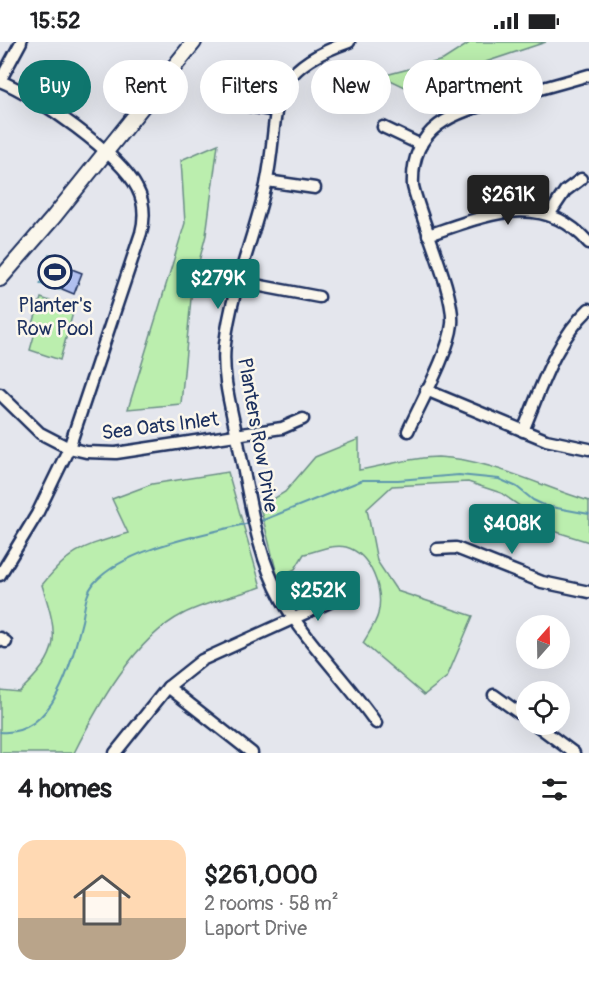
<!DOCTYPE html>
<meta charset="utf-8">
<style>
:root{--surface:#fff;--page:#f2f2f2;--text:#202124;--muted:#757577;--line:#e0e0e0;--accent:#0f766e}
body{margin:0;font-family:Pangolin,sans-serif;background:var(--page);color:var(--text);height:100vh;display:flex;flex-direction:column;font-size:22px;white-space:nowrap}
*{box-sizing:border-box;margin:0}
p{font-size:20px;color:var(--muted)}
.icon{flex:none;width:33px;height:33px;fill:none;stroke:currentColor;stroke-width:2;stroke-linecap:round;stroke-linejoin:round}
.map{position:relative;height:711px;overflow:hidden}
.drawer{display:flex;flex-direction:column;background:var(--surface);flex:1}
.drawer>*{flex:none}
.banner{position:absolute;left:18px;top:18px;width:554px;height:54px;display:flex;gap:12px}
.needle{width:39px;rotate:20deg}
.controls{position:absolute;left:516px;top:573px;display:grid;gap:12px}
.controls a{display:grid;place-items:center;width:54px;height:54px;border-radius:50%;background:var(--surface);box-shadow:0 6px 24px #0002;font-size:30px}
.price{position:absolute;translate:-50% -51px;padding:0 14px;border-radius:6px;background:var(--accent);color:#fff;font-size:20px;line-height:39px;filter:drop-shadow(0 2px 3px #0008)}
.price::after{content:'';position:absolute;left:50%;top:36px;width:18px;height:14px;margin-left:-9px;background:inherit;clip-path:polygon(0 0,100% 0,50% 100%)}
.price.on{background:#222;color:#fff}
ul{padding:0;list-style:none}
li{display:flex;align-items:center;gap:18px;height:150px;padding:0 18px}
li+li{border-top:2px solid var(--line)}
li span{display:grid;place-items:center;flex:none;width:168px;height:120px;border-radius:18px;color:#555}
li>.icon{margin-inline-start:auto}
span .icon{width:72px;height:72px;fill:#fffc;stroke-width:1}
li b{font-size:26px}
h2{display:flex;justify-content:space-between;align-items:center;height:72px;padding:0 18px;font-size:26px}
.chip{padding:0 21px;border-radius:27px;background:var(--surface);box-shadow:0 6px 24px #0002;font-size:21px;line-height:54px}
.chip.on{background:var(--accent);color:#fff}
.status{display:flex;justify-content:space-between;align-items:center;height:42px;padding:0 30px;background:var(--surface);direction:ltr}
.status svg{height:16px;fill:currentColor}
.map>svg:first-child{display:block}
.green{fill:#bbeeae;stroke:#6b8e86;stroke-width:1.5}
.water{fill:#89dae1;stroke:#5d96ad;stroke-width:1.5}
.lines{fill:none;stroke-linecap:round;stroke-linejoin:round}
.stream{stroke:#5d96ad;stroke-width:2}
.building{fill:#b0bfef;stroke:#1b2f5e;stroke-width:1.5}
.minor-casing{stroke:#1b2f5e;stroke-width:15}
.major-casing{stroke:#1b2f5e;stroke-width:18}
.minor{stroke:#fbf7ec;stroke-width:10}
.major{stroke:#fbf7ec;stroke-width:14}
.labels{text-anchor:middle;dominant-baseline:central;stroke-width:5;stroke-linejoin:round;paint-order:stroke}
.poi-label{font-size:20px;fill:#1b2f5e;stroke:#fbf7ec}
.street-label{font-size:20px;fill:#1b2f5e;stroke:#fbf7ec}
</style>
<div class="status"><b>15:52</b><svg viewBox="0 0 49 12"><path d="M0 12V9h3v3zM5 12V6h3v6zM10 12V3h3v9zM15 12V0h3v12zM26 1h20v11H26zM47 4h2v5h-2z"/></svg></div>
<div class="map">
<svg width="589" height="711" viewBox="0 0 589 711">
<rect width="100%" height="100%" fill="#e4e6ed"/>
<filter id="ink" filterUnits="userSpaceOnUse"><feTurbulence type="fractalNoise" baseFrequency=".0167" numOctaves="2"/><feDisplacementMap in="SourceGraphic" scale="12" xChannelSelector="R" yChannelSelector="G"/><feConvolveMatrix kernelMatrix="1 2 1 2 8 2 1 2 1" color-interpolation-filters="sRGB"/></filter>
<g filter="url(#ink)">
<g class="green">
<path d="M471,0H546L407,46L382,34L443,18Z"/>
<path d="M218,102L206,193L192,246L181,362L128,367L185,181L181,118Z"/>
<path d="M41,256L74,267L60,318L30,308L34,294L30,292Z"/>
<path d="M359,397V428C384,424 413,415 438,415C489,417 540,444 589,459V500L557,490L501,451L468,440L392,444L367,467L377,519L397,549L473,574L447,635L424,653L363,601C368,592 376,581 378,572C384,548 371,512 346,505C333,502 317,509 304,512L295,527L278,536L260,465L285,450L315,415Z"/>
<path d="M228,430L261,545C235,554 207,560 183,572C135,596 97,665 74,711H0V648L19,650C61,611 59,596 42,543C73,505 83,505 128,491L112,457L152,442Z"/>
</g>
<path class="water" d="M49,212L69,218L60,248L40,242Z"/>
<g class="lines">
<g class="stream">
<path d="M261,479L363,438H398L459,433L499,437L517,445L533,458L546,464L589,472"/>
<path d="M0,690C54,695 72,619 82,579C85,566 85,552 94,541C127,505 203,493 249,481"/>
</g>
</g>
<path class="building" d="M69,226L82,231L74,252L62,247Z"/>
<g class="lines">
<defs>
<g id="minor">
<path d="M349,0C259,31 282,68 266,143C254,195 231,249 225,302C221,336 233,372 239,405C250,456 256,512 282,558C308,602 347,639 376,681"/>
<path d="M0,39C36,53 120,112 137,146C145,161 145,176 141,191L69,406L37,472L0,533"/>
<path d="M0,39L21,0"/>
<path d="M234,61L275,69"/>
<path d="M383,85L421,103"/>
<path d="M267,139L315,146"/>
<path d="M549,173L565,149L581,137"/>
<path d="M428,193C485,174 542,147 589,201"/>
<path d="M240,240L319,255"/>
<path d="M426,348L546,398L589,407"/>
<path d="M0,352L40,391L69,406L86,410L116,411L282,386L303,377"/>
<path d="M408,389C421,360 449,311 452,282C455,251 421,179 413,144C410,80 459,70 508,56C535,48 562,41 589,33"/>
<path d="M523,389C541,346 555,299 589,267"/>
<path d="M437,507L456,506L542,540L589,550"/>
<path d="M0,596L6,600"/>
<path d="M168,645L252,711"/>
<path d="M494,653L526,676"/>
<path d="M535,682L574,711"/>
<path d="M115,711L168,645L202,618L330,560"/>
</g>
<path id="major" d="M0,237L52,177L194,0"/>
</defs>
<use href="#minor" class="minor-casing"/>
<use href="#major" class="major-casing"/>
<use href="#minor" class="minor"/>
<use href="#major" class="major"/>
</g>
</g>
<defs>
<symbol id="stadium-ring" viewBox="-11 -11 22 22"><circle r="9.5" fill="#fbf7ec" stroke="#1b2f5e" stroke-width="1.5"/><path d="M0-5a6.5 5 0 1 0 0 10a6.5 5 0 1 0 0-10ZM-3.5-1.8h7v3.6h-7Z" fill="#1b2f5e"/></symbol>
</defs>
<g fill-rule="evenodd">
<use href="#stadium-ring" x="36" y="211" width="38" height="38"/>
</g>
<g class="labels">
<g class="poi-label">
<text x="55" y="263">Planter's<tspan x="55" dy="23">Row Pool</tspan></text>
</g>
<g class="street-label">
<text transform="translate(160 384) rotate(-7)">Sea Oats Inlet</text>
<text transform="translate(258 393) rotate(80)">Planters Row Drive</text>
</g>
</g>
</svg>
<div class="controls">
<a><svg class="needle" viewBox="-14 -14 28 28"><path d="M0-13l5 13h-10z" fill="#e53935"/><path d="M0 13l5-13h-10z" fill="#757577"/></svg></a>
<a><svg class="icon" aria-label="locate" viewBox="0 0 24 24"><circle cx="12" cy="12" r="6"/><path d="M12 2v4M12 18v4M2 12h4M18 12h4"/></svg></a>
</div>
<b class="price on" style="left:508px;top:184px">$261K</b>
<b class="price" style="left:218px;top:268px">$279K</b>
<b class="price" style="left:512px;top:513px">$408K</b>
<b class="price" style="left:318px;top:580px">$252K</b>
<div class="banner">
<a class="chip on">Buy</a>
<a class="chip">Rent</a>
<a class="chip">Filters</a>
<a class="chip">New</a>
<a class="chip">Apartment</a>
</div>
</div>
<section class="drawer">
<h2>4 homes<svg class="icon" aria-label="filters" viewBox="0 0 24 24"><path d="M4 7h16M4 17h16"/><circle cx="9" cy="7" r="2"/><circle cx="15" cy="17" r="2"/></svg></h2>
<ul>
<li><span style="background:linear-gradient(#ffd9b3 65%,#b9a48a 0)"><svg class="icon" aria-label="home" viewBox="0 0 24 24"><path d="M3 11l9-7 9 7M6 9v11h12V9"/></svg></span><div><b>$261,000</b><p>2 rooms · 58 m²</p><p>Laport Drive</p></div></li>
</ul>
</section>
